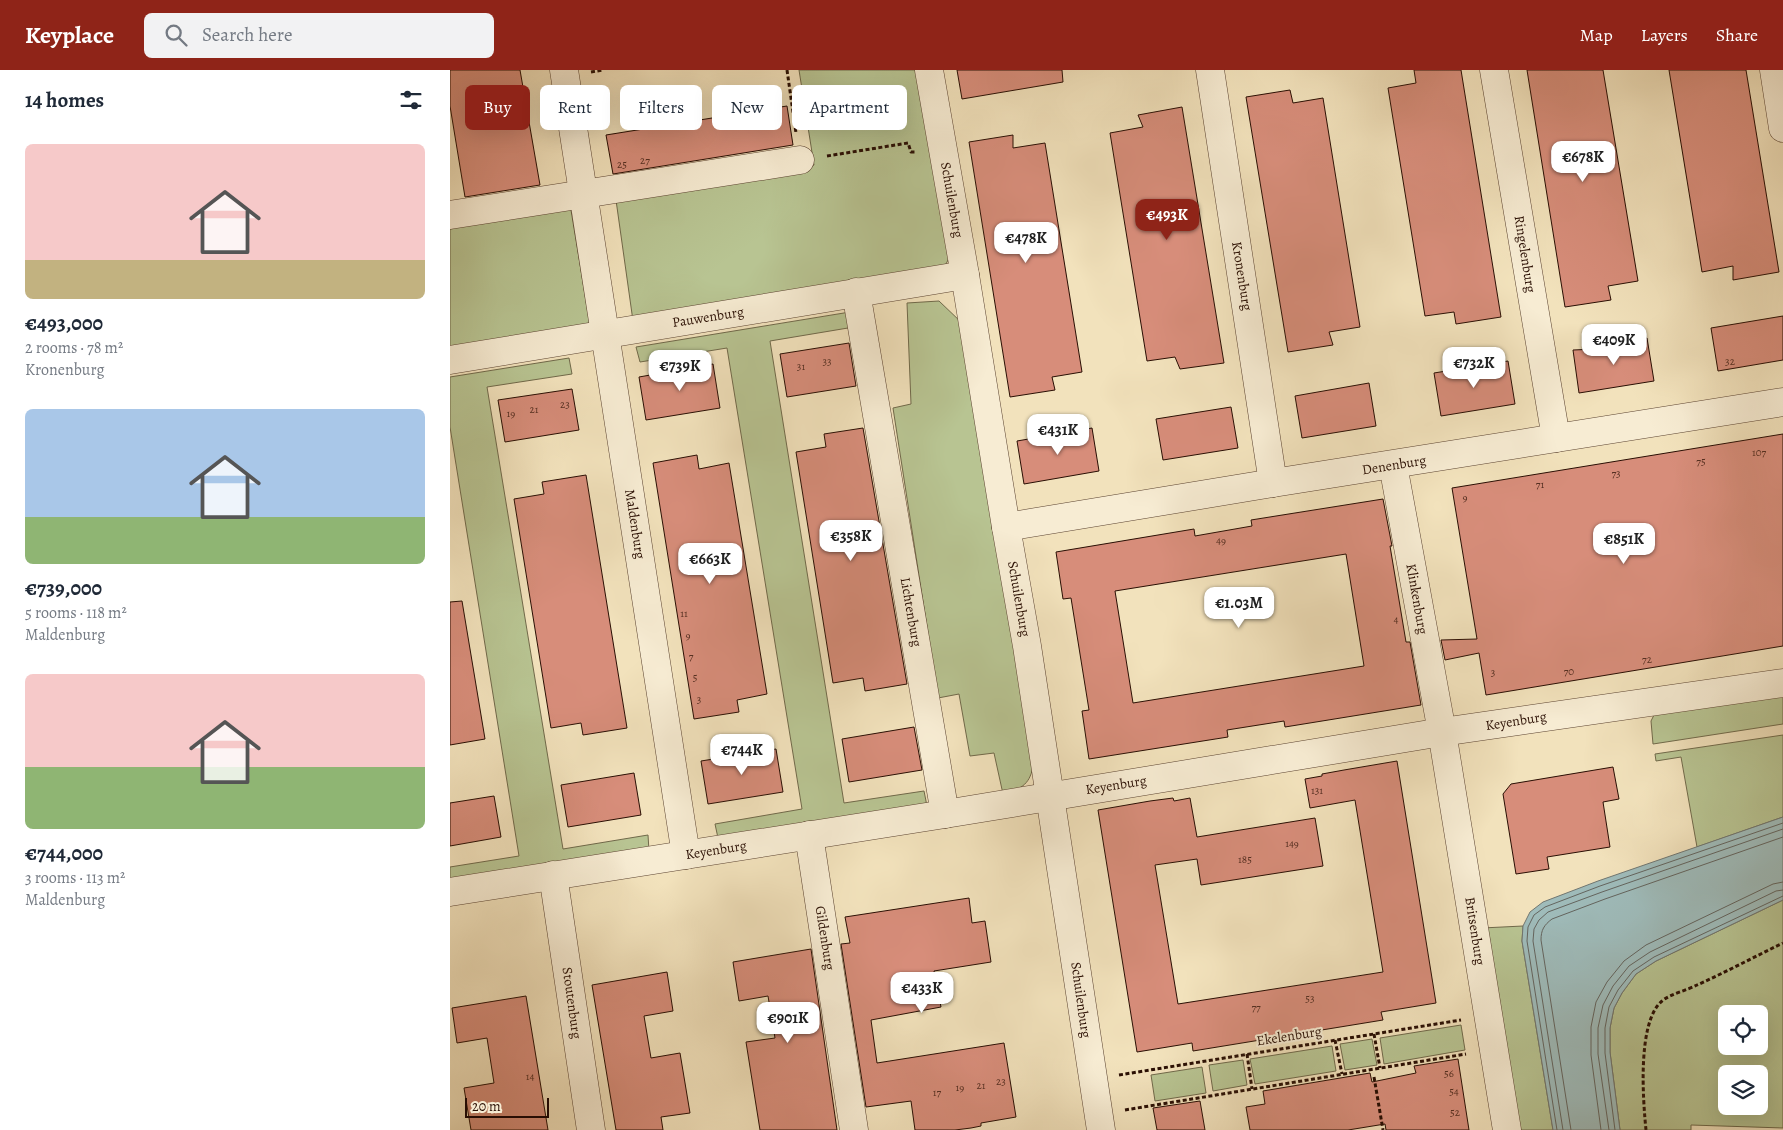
<!DOCTYPE html>
<meta charset="utf-8">
<style>
:root{--surface:#fff;--page:#f2f2f3;--text:#1f2937;--muted:#747a83;--accent:#8f2418}
body{margin:0;font-family:Alegreya,serif;background:var(--page);color:var(--text);height:100vh;display:flex;flex-direction:column;font-size:19px;white-space:nowrap}
*{box-sizing:border-box;margin:0}
p{font-size:16px;color:var(--muted)}
.icon{flex:none;width:28px;height:28px;fill:none;stroke:currentColor;stroke-width:2;stroke-linecap:round;stroke-linejoin:round}
.map{position:relative;flex:1;overflow:hidden}
.panel{display:flex;flex-direction:column;background:var(--surface);width:450px}
.panel>*{flex:none}
.top-card{position:absolute;left:15px;top:15px;width:475px;height:45px;display:flex;gap:10px}
.tools{position:absolute;left:1268px;top:935px;display:grid;gap:10px}
.tools a{display:grid;place-items:center;width:50px;height:50px;border-radius:8px;background:var(--surface);box-shadow:0 5px 20px #0002;font-size:25px}
.scale{position:absolute;left:15px;bottom:12px;width:84px;box-sizing:border-box;padding-left:5px;border:2px solid #290e03;border-top:0;font-size:14px;line-height:18px;white-space:nowrap;color:#290e03;-webkit-text-stroke:4px #f7ecd3;paint-order:stroke}
.price{position:absolute;translate:-50% -42px;padding:0 11px;border-radius:10px;background:#fff;color:#222;font-size:16px;line-height:32px;filter:drop-shadow(0 1px 2px #0008)}
.price::after{content:'';position:absolute;left:50%;top:30px;width:15px;height:11px;margin-left:-8px;background:inherit;clip-path:polygon(0 0,100% 0,50% 100%)}
.price.on{background:var(--accent);color:#fff}
ul{padding:0;list-style:none}
li{display:grid;align-content:center;gap:10px;height:265px;padding:0 25px}
li span{display:grid;place-items:center;height:155px;border-radius:8px;color:#555}
li>.icon{margin-inline-start:auto}
span .icon{width:90px;height:90px;fill:#fffc;stroke-width:1}
li b{font-size:21px}
h2{display:flex;justify-content:space-between;align-items:center;height:60px;padding:0 25px;font-size:21px}
.pill{padding:0 18px;border-radius:8px;background:var(--surface);box-shadow:0 5px 20px #0002;font-size:18px;line-height:45px}
.pill.on{background:var(--accent);color:#fff}
header{display:flex;align-items:center;gap:30px;box-sizing:border-box;height:70px;padding:0 25px;background:var(--accent);color:#fff}
header strong{font-size:24px}
nav{display:flex;gap:28px;margin-inline-start:auto;font-size:18px}
.search{width:350px;height:45px;background:var(--page);display:flex;align-items:center;gap:12px;box-sizing:border-box;padding:0 18px;border-radius:8px;color:var(--muted);font-size:19px}
main{display:flex;flex:1;min-height:0}
.map>svg:first-child{display:block}
.green{fill:#b8c492;stroke:#70694a;fill-rule:evenodd}
.water{fill:#9fbcbb;stroke:#707671}
.lines{fill:none;stroke-linecap:round;stroke-linejoin:round}
.shore{stroke:#64655f;stroke-width:1}
.building{fill:#d78d7a;stroke:#290e03;fill-rule:evenodd}
.street-casing{stroke:#5b4331;stroke-width:29}
.path{stroke:#290e03;stroke-width:3;stroke-dasharray:4 2.5;stroke-linecap:butt}
.street{stroke:#f7ecd3;stroke-width:28}
.labels{text-anchor:middle;dominant-baseline:central;stroke-width:4;stroke-linejoin:round;paint-order:stroke}
.number-label{font-size:11px;fill:#542e21}
.street-label{font-size:14px;fill:#290e03;stroke:#f7ecd3}
</style>
<header>
<strong>Keyplace</strong>
<div class="search"><svg class="icon" aria-label="search" viewBox="0 0 24 24"><circle cx="10" cy="10" r="6"/><path d="M15 15l6 6"/></svg>Search here</div>
<nav><a>Map</a><a>Layers</a><a>Share</a></nav>
</header>
<main>
<section class="panel">
<h2>14 homes<svg class="icon" aria-label="filters" viewBox="0 0 24 24"><path d="M4 7h16M4 17h16"/><circle cx="9" cy="7" r="2"/><circle cx="15" cy="17" r="2"/></svg></h2>
<ul>
<li><span style="background:linear-gradient(#f6c9c9 75%,#c2b280 0)"><svg class="icon" aria-label="home" viewBox="0 0 24 24"><path d="M3 11l9-7 9 7M6 9v11h12V9"/></svg></span><div><b>€493,000</b><p>2 rooms · 78 m²</p><p>Kronenburg</p></div></li>
<li><span style="background:linear-gradient(#a9c7e8 70%,#8fb573 0)"><svg class="icon" aria-label="home" viewBox="0 0 24 24"><path d="M3 11l9-7 9 7M6 9v11h12V9"/></svg></span><div><b>€739,000</b><p>5 rooms · 118 m²</p><p>Maldenburg</p></div></li>
<li><span style="background:linear-gradient(#f6c9c9 60%,#8fb573 0)"><svg class="icon" aria-label="home" viewBox="0 0 24 24"><path d="M3 11l9-7 9 7M6 9v11h12V9"/></svg></span><div><b>€744,000</b><p>3 rooms · 113 m²</p><p>Maldenburg</p></div></li>
</ul>
</section>
<div class="map">
<svg width="1333" height="1060" viewBox="0 0 1333 1060">
<rect width="100%" height="100%" fill="#f2e2bc"/>
<filter id="stains"><feTurbulence type="fractalNoise" baseFrequency=".004" numOctaves="4"/><feColorMatrix values="0 0 0 0 .2 0 0 0 0 .09 0 0 0 0 .02 0 0 0 .5 -.17"/></filter>
<radialGradient id="worn" r=".72"><stop offset=".6" stop-color="#630" stop-opacity="0"/><stop offset="1" stop-color="#630" stop-opacity=".3"/></radialGradient>
<g class="green">
<path d="M349,0H467L501,184L495,196L183,251L165,123L364,95Z"/>
<path d="M120,134L140,255L0,277V153Z"/>
<path d="M489,231L512,253L583,697C579,716 570,719 553,724L544,683L520,686L509,624L488,628L443,338L461,334L457,233Z"/>
<path d="M400,242L404,257L320,271L394,733L474,721L477,736L268,768L265,754L352,739L277,278L190,292L186,277Z"/>
<path d="M119,288L122,304L37,317L113,779L198,765L199,781L0,815V797L69,786L0,357V307Z"/>
<path d="M1333,625V654L1203,674L1201,651L1205,643Z"/>
<path d="M1333,665V747L1247,777L1231,687L1206,691L1205,684Z"/>
<path d="M1333,830V1058L1241,1055V1060H1170L1160,982V958L1164,938L1172,923L1186,904L1206,891ZM1276,944H1309V976H1276ZM1276,1004H1309V1036H1276Z"/>
<path d="M1073,856L1072,871L1103,1060H1064L1032,858Z"/>
<path d="M1011,955L1015,980L934,994L930,968Z"/>
<path d="M922,969L927,995L895,1000L890,974Z"/>
<path d="M882,976L886,1001L805,1014L800,989Z"/>
<path d="M793,990L797,1015L763,1021L759,995Z"/>
<path d="M752,997L756,1023L705,1031L701,1005Z"/>
</g>
<path class="water" d="M1333,747V830L1206,891L1186,904L1172,923L1164,938L1160,958V982L1170,1060H1103L1072,871L1073,856L1080,842L1093,832L1148,811Z"/>
<g class="lines">
<g class="shore">
<path d="M1107,1060L1077,871L1078,857L1084,845L1095,837L1150,816L1333,753"/>
<path d="M1113,1060L1083,871L1084,859L1089,850L1098,842L1152,822L1333,759"/>
<path d="M1121,1060L1091,870C1091,860 1094,855 1102,849L1155,829L1333,767"/>
<path d="M1151,1060L1141,985V957L1146,932L1157,912L1174,891L1196,875L1323,814L1333,812"/>
<path d="M1159,1060L1148,984V958L1153,935L1163,916L1179,896L1200,882L1326,821L1333,820"/>
<path d="M1165,1060L1155,983V958L1159,937L1168,920L1183,901L1204,887L1333,826"/>
</g>
</g>
<g class="building">
<path d="M0,0H70L90,115L15,127L0,36Z"/>
<path d="M507,0H612L613,12L512,29Z"/>
<path d="M964,0H1011L1051,247L1006,254L1004,242L975,246L938,18L966,13Z"/>
<path d="M1077,0H1153L1188,211L1158,216L1161,230L1115,237Z"/>
<path d="M1219,0H1296L1329,202L1283,210V196L1252,202Z"/>
<path d="M840,20L843,33L873,28L910,257L879,262L883,275L838,282L796,27Z"/>
<path d="M337,36L343,75L163,104L156,65Z"/>
<path d="M732,37L774,293L730,299L725,287L697,291L660,63L693,57L688,45Z"/>
<path d="M563,65V78L595,73L632,302L602,307L605,320L560,327L519,72Z"/>
<path d="M1333,246V290L1268,301L1261,258Z"/>
<path d="M1197,268L1204,311L1129,323L1123,280L1147,279L1146,276Z"/>
<path d="M399,273L406,316L337,327L330,284Z"/>
<path d="M1058,291L1065,334L991,346L984,303Z"/>
<path d="M263,294L270,338L196,350L189,307Z"/>
<path d="M919,313L926,356L852,368L845,326Z"/>
<path d="M122,319L129,360L55,372L48,330Z"/>
<path d="M781,337L788,378L713,390L706,349Z"/>
<path d="M413,358L457,614L415,621L413,608L383,613L346,382L376,377L374,364Z"/>
<path d="M642,358L649,401L574,414L567,371Z"/>
<path d="M1333,364V576L1036,625L1029,583L995,590L991,570L1027,569L1002,418Z"/>
<path d="M247,385L249,399L279,393L317,624L287,630L289,642L244,649L203,393Z"/>
<path d="M136,405L177,658L133,665L131,653L101,658L64,429L94,424L92,412Z"/>
<path d="M933,429L942,476H940L956,572H960L971,635L835,657L834,651L777,660L778,667L639,689L632,641L639,640L621,528L613,529L606,482L744,459L745,466L802,456L801,450ZM896,484L914,596L683,633L665,521Z"/>
<path d="M12,531L35,669L0,675V532Z"/>
<path d="M464,657L472,700L399,712L392,669Z"/>
<path d="M326,679L333,722L258,734L251,691Z"/>
<path d="M947,691L986,933L931,942L933,950L743,981L742,973L687,982L648,740L700,731L723,728L724,731L740,728L747,767L865,748L873,796L751,815L747,789L705,795L728,934L933,902L905,730L860,738L855,709L872,706V704L894,700Z"/>
<path d="M1163,697L1169,729L1153,732L1160,777L1097,787L1099,799L1066,804L1053,724L1061,714Z"/>
<path d="M184,703L191,745L118,757L111,715Z"/>
<path d="M44,726L51,767L0,776V733Z"/>
<path d="M519,828L522,853L535,851L541,892L484,901L491,937L421,950L427,993L554,973L566,1047L531,1053V1056L521,1058L505,1060H465L461,1031L416,1037L391,874L400,873L395,847Z"/>
<path d="M361,879L387,1060H310L296,972L325,968L318,926L289,931L283,892Z"/>
<path d="M217,902L223,941L194,946L201,988L230,983L240,1043L211,1047L213,1060H166L142,915Z"/>
<path d="M76,926L98,1060H21L14,1018L44,1013L37,968L7,973L2,938Z"/>
<path d="M1008,989L1019,1060H936L935,1054L898,1060H800L796,1037L815,1034L813,1021L920,1003L922,1012L966,1003L964,996Z"/>
<path d="M750,1031L755,1060H707L703,1038Z"/>
</g>
<g class="lines">
<defs>
<g id="street">
<path d="M114,0L236,785"/>
<path d="M479,0L515,205L556,457L577,576L651,1060"/>
<path d="M760,0L823,413"/>
<path d="M1044,0L1106,368"/>
<path d="M1324,0L1333,58"/>
<path d="M0,145L350,90"/>
<path d="M406,222L495,744"/>
<path d="M0,290L515,205"/>
<path d="M943,395L992,662L1057,1060"/>
<path d="M556,457L823,413L1333,332"/>
<path d="M359,765L404,1060"/>
<path d="M103,805L141,1060"/>
<path d="M0,822L495,744L992,662L1333,613"/>
</g>
</defs>
<use href="#street" class="street-casing"/>
<g class="path">
<path d="M337,0L346,63"/>
<path d="M141,2L153,0"/>
<path d="M377,86L458,73L461,82H465"/>
<path d="M924,964L930,998"/>
<path d="M885,970L892,1004"/>
<path d="M797,984L802,1019"/>
<path d="M669,1005L1011,950"/>
<path d="M924,1007L933,1060"/>
<path d="M675,1040L1016,984"/>
<path d="M1196,1060C1193,1030 1187,952 1212,931C1220,924 1238,920 1247,915C1276,902 1304,887 1333,873"/>
</g>
<use href="#street" class="street"/>
</g>
<g class="labels">
<g class="number-label">
<text x="195" y="90">27</text>
<text x="172" y="94">25</text>
<text x="377" y="291">33</text>
<text x="1280" y="291">32</text>
<text x="351" y="296">31</text>
<text x="115" y="334">23</text>
<text x="84" y="339">21</text>
<text x="61" y="343">19</text>
<text x="1309" y="382">107</text>
<text x="1251" y="391">75</text>
<text x="1166" y="403">73</text>
<text x="1090" y="414">71</text>
<text x="1015" y="427">9</text>
<text x="771" y="470">49</text>
<text x="234" y="543">11</text>
<text x="946" y="549">4</text>
<text x="238" y="565">9</text>
<text x="241" y="586">7</text>
<text x="1197" y="589">72</text>
<text x="1119" y="601">70</text>
<text x="1043" y="602">3</text>
<text x="245" y="607">5</text>
<text x="249" y="629">3</text>
<text x="867" y="720">131</text>
<text x="842" y="773">149</text>
<text x="795" y="789">185</text>
<text x="860" y="928">53</text>
<text x="806" y="937">77</text>
<text x="999" y="1003">56</text>
<text x="80" y="1006">14</text>
<text x="551" y="1011">23</text>
<text x="531" y="1015">21</text>
<text x="510" y="1017">19</text>
<text x="1004" y="1021">54</text>
<text x="487" y="1022">17</text>
<text x="1005" y="1042">52</text>
</g>
<g class="street-label">
<text transform="translate(502 130) rotate(80)">Schuilenburg</text>
<text transform="translate(1075 184) rotate(81)">Ringelenburg</text>
<text transform="translate(792 206) rotate(81)">Kronenburg</text>
<text transform="translate(258 247) rotate(-9)">Pauwenburg</text>
<text transform="translate(944 395) rotate(-9)">Denenburg</text>
<text transform="translate(185 454) rotate(81)">Maldenburg</text>
<text transform="translate(569 529) rotate(80)">Schuilenburg</text>
<text transform="translate(967 529) rotate(80)">Klinkenburg</text>
<text transform="translate(461 542) rotate(80)">Lichtenburg</text>
<text transform="translate(1066 651) rotate(-9)">Keyenburg</text>
<text transform="translate(666 715) rotate(-9)">Keyenburg</text>
<text transform="translate(266 780) rotate(-9)">Keyenburg</text>
<text transform="translate(1025 861) rotate(81)">Britsenburg</text>
<text transform="translate(375 868) rotate(81)">Gildenburg</text>
<text transform="translate(631 930) rotate(82)">Schuilenburg</text>
<text transform="translate(122 933) rotate(82)">Stoutenburg</text>
<text transform="translate(839 966) rotate(-9)">Ekelenburg</text>
</g>
</g>
<rect width="100%" height="100%" filter="url(#stains)"/>
<rect width="100%" height="100%" fill="url(#worn)"/>
</svg>
<div class="tools">
<a><svg class="icon" aria-label="locate" viewBox="0 0 24 24"><circle cx="12" cy="12" r="6"/><path d="M12 2v4M12 18v4M2 12h4M18 12h4"/></svg></a>
<a><svg class="icon" aria-label="layers" viewBox="0 0 24 24"><path d="M12 4l9 5-9 5-9-5zM3 14l9 5 9-5"/></svg></a>
</div>
<div class="scale">20 m</div>
<b class="price" style="left:1133px;top:113px">€678K</b>
<b class="price on" style="left:717px;top:171px">€493K</b>
<b class="price" style="left:576px;top:194px">€478K</b>
<b class="price" style="left:1164px;top:296px">€409K</b>
<b class="price" style="left:1024px;top:319px">€732K</b>
<b class="price" style="left:230px;top:322px">€739K</b>
<b class="price" style="left:608px;top:386px">€431K</b>
<b class="price" style="left:401px;top:492px">€358K</b>
<b class="price" style="left:1174px;top:495px">€851K</b>
<b class="price" style="left:260px;top:515px">€663K</b>
<b class="price" style="left:789px;top:559px">€1.03M</b>
<b class="price" style="left:292px;top:706px">€744K</b>
<b class="price" style="left:472px;top:944px">€433K</b>
<b class="price" style="left:338px;top:974px">€901K</b>
<div class="top-card">
<a class="pill on">Buy</a>
<a class="pill">Rent</a>
<a class="pill">Filters</a>
<a class="pill">New</a>
<a class="pill">Apartment</a>
</div>
</div>
</main>
